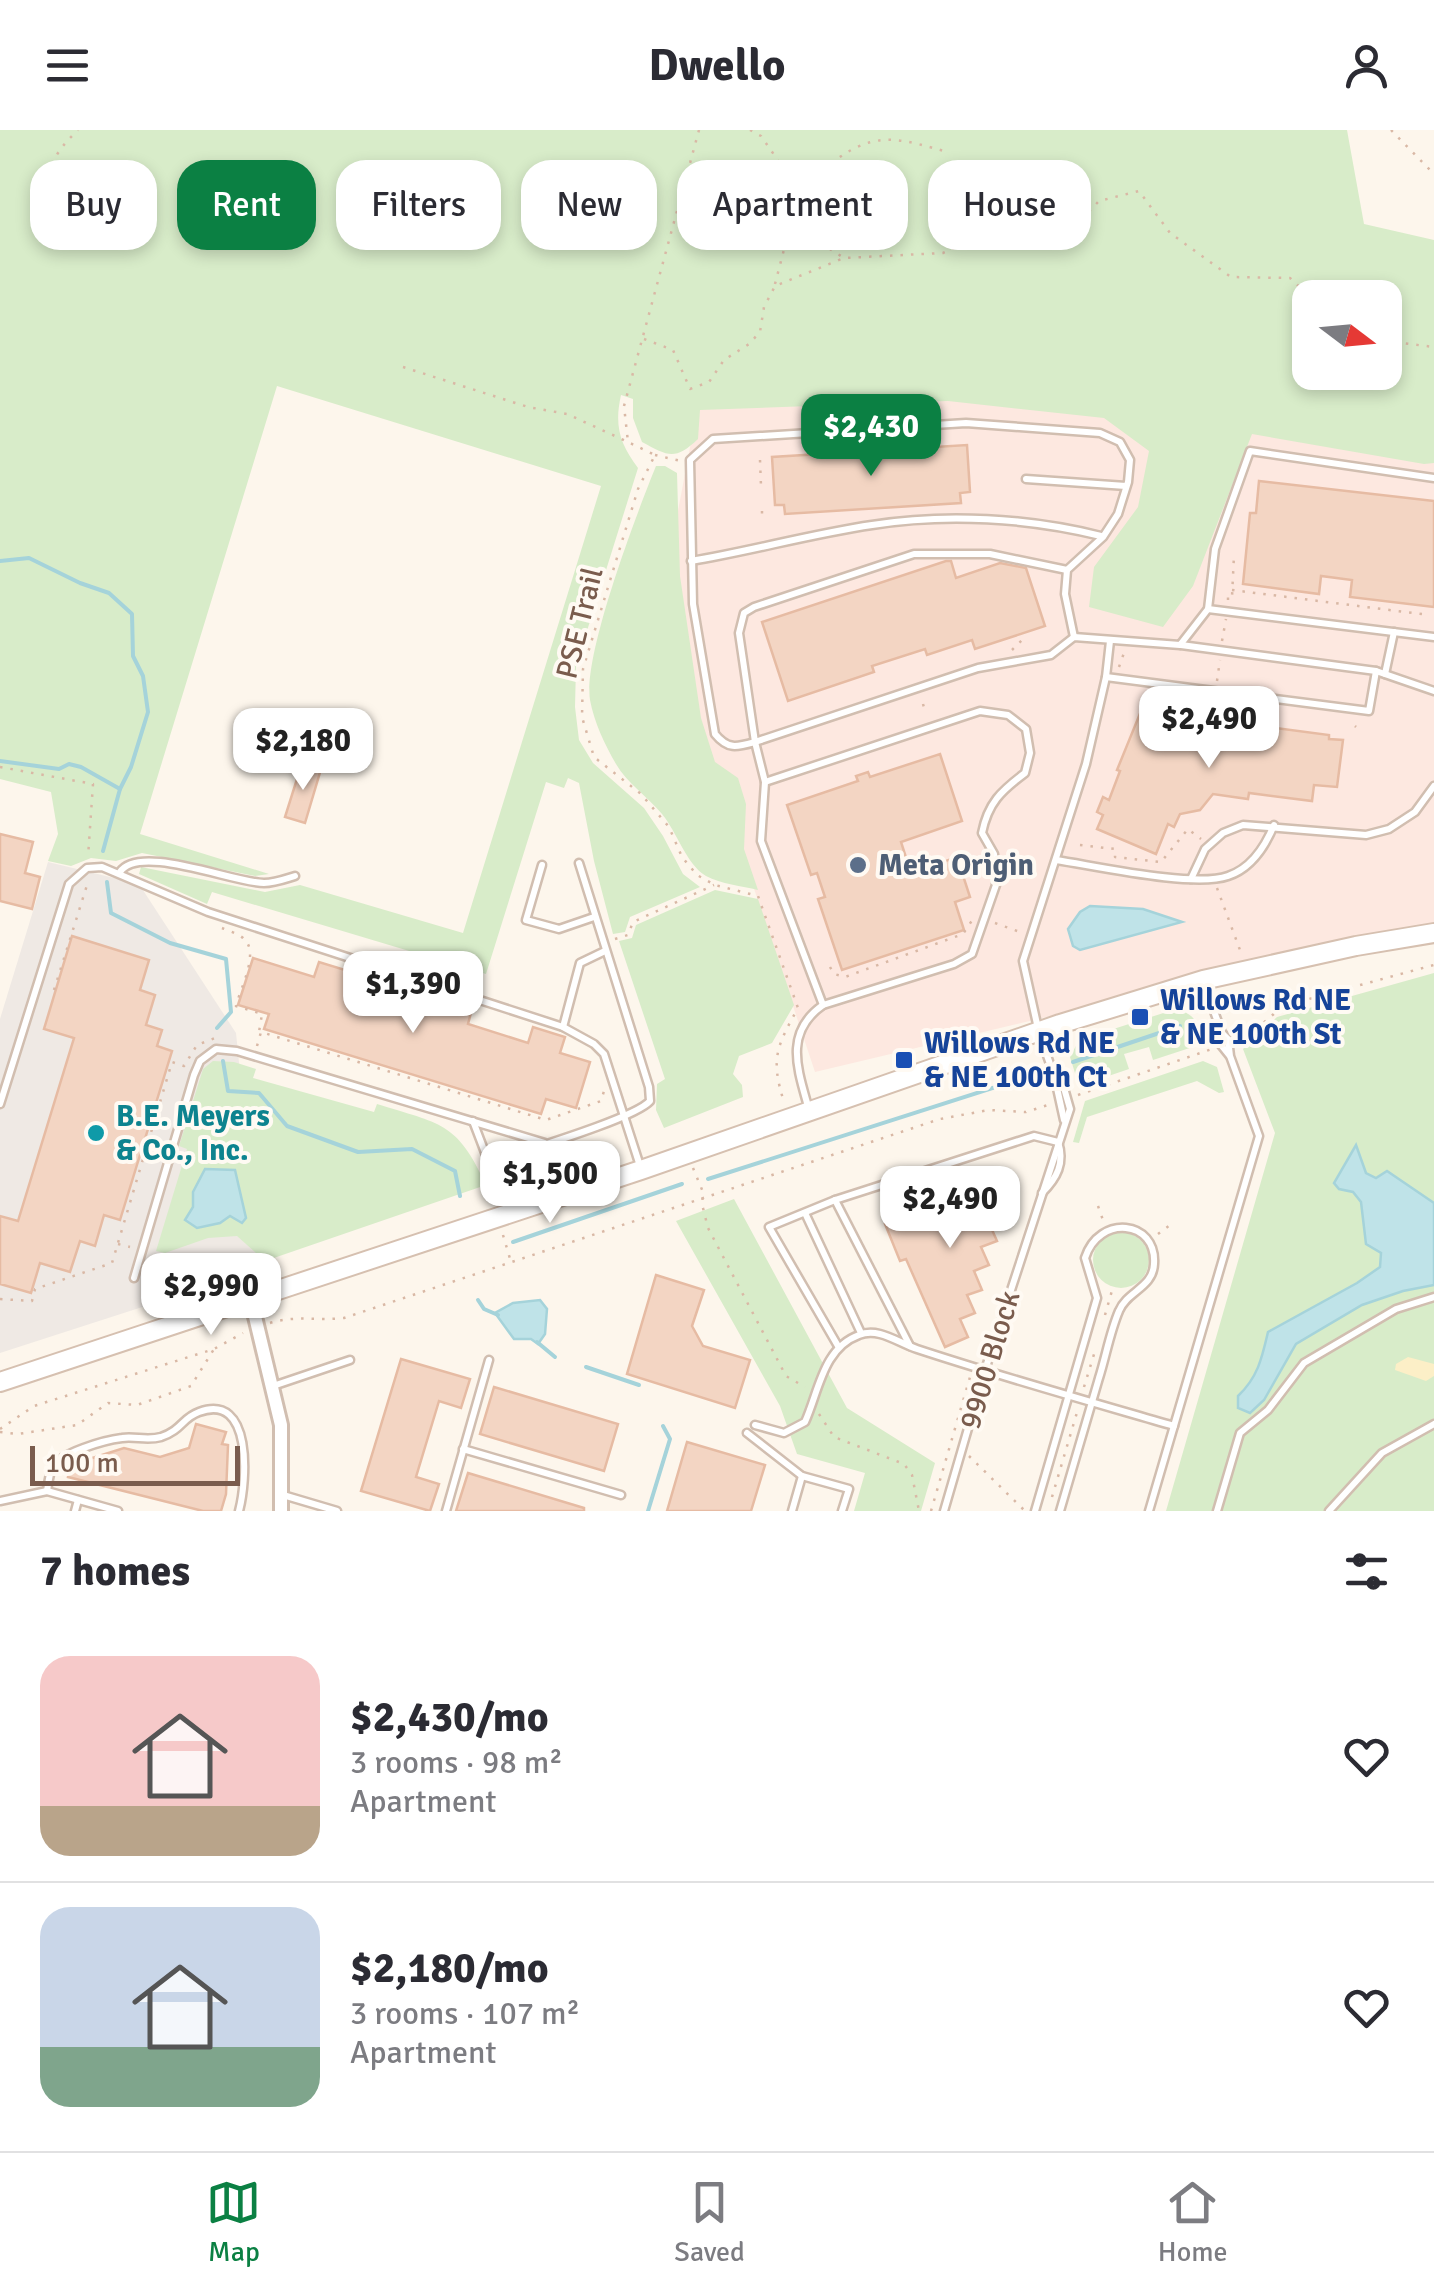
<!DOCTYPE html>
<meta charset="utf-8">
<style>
:root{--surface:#fff;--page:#f7f7f7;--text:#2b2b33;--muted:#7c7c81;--line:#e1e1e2;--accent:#0b8043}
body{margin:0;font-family:Signika,sans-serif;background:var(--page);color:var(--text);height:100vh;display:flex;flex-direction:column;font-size:38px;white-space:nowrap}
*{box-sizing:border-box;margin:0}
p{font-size:32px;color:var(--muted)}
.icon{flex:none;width:55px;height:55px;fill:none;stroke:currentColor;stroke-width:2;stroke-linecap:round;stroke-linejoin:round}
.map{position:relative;height:1381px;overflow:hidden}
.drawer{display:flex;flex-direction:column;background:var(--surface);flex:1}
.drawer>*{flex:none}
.top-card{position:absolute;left:30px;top:30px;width:1375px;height:90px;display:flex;gap:20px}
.needle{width:65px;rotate:106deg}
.controls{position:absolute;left:1292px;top:150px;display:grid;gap:20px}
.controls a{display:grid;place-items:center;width:110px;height:110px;border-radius:20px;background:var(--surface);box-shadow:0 5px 15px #0003;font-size:50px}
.scale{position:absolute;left:30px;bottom:25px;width:210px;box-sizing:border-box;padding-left:10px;border:5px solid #7a5c4d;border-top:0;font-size:28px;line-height:35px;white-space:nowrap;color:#7a5c4d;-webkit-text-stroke:8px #fffaf3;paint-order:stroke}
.price{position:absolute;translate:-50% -85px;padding:0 22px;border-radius:20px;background:#fff;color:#222;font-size:32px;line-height:65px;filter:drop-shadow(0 2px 5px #0008)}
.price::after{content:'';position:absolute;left:50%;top:60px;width:30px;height:22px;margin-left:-15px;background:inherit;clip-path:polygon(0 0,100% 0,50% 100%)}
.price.current{background:var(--accent);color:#fff}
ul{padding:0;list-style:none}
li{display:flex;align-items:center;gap:30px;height:250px;padding:0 40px}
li+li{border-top:2px solid var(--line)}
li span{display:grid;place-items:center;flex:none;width:280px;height:200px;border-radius:30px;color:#555}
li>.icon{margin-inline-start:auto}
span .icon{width:120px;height:120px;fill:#fffc;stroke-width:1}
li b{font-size:42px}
h2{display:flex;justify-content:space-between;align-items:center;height:120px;padding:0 40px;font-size:42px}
.pill{padding:0 35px;border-radius:30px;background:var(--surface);box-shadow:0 5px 15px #0003;font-size:35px;line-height:90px}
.pill.current{background:var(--accent);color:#fff}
header{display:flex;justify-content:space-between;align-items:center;height:130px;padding:0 40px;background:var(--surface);font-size:45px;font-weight:800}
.dock{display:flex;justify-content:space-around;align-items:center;height:140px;border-top:2px solid var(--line);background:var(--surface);font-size:28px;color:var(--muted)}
.dock a{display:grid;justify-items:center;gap:5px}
.dock .current{color:var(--accent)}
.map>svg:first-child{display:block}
.commercial{fill:#fde8e0}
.industrial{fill:#efe9e4}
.green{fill:#d8ecc9;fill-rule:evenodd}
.sand{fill:#fcefc7}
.water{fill:#bfe3e8;stroke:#a5d3da;stroke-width:2.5}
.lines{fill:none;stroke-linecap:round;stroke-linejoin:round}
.stream{stroke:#a5d3da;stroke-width:4}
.building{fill:#f3d5c3;stroke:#e6bba3;stroke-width:2.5}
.lane-casing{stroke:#d1beb0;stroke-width:11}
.street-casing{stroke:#d1beb0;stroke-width:18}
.secondary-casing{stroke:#d6c0b0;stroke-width:22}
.path{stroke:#d9b8a5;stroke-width:2.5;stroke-dasharray:2.5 8;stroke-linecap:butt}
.lane{stroke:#fff;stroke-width:6}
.street{stroke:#fff;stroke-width:12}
.secondary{stroke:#fff;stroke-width:18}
.service-dot{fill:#5c6f8a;stroke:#fffaf3;stroke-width:4}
.transit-dot{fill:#1a4fb4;stroke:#fffaf3;stroke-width:4}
.culture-dot{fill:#0f9aa8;stroke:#fffaf3;stroke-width:4}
.labels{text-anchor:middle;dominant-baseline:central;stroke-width:8;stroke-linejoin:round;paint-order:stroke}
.street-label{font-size:30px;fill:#7a5c4d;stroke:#fffaf3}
.service-label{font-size:30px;font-weight:bold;fill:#4e5e75;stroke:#fffaf3;text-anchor:start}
.transit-label{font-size:30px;font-weight:bold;fill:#164399;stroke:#fffaf3;text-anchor:start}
.culture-label{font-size:30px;font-weight:bold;fill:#0d838f;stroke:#fffaf3;text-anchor:start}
</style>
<header><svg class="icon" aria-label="menu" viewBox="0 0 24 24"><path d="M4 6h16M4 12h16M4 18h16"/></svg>Dwello<svg class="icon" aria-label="person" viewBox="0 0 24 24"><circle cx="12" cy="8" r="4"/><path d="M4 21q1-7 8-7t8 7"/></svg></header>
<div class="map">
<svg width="1434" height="1381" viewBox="0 0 1434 1381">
<rect width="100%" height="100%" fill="#fdf6ec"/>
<path class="commercial" d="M705,238L1434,316V795L815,942L660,476Z"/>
<path class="industrial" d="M48,732L139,754L236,903L260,1139L0,1223V889Z"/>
<g class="green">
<path d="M0,0H1347L1364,94L1434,110V333L1424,334L1252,304L1193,456L1163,497L1089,477L1094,437L1138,377L1149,321L1104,288L948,271L700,280L698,309C675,331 668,326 642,312L633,288V269L621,265C614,296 620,314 638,338L576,536L575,577L579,610L593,633L644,678L663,706L683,744L700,757L630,787L625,802L613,804L594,731L579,653L568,648L564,658L546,652L486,844L212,762L207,774L139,744L141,737L265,762L300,755L463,803L601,356L277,256L140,704L269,744L255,746L142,723L116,731L91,728L71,736L48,731L58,704L51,662L0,649ZM1310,168H1385V242H1310Z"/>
<path d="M656,336H665L677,343L680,446L701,588L715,632L738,648L746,674L744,719L758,760C742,756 721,754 706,746C686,734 677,702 662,684C648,667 627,653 616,634C605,615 594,592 590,570C583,524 637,383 656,336Z"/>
<path d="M715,760L758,769L794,875L772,913L739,926L733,944L742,955L743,967L664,998L656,980L657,954L665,949L619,811L632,808L636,795Z"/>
<path d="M1434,843V1381H1166L1275,1003L1243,919L1277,887Z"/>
<path d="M1176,879C1196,884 1199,895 1205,913L1153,930L1149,917L1124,924L1129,939L1079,956L1070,927L1079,910Z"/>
<path d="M213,931L234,932L256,939L253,948L374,982L377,974C440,994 457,991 486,1055L265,1131L237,1106L208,1108L165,1123L156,1121L187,1019L179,1016L203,939ZM205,1039L242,1093L230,1086L220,1093L185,1090L193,1077V1062Z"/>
<path d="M1203,931L1217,937L1224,962L1219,963L1197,951L1087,987L1079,1013L1073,1012L1085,971Z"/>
<path d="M734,1069L847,1278L935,1333L921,1381H854L865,1343L797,1324L780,1276L676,1091Z"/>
<circle cx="1121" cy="1130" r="28"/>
</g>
<path class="sand" d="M1408,1227L1434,1234V1246L1426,1251L1395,1240L1396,1234Z"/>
<g class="water">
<path d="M1090,776L1143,779L1182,792L1080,820L1073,816L1068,799L1080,782Z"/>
<path d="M1356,1015L1366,1043L1376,1048L1387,1041L1434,1073V1155L1403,1161L1362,1175L1296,1214L1264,1270L1250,1283L1238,1278V1266C1258,1247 1262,1228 1268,1202L1357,1153L1380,1137L1381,1123L1366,1114L1361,1072L1353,1062L1339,1059L1334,1053Z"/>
<path d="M205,1039L235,1040L246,1088L242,1093L230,1086L220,1093L197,1098L185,1090L193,1077V1062Z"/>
<path d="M540,1170L547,1179L545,1204L538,1214L531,1209H514L495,1183L513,1173Z"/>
</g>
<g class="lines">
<g class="stream">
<path d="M0,431L29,428L80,453L109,463L132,484L133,526L143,546L148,582L131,637L120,659L103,721"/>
<path d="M0,631L59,639L69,634L81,637L120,659"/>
<path d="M107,752L111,783L170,813L226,829L231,882L217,898"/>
<path d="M223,931L228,961L259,963L287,996L358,1022L412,1019L455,1041L460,1066"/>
<path d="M1073,932L1180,896"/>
<path d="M708,1049L1030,946"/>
<path d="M513,1112L682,1054"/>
<path d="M478,1170L484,1179L498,1185"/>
<path d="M537,1212L555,1227"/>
<path d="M586,1237L639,1255"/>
<path d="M648,1381L670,1309L663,1296"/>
</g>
</g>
<g class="building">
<path d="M967,315L970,362L960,363L961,373L785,384L784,375H775L772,327Z"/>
<path d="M1259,351L1434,371V477L1350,467L1352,450L1321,446L1319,464L1243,454L1250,383H1256Z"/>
<path d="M946,431H951L956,448L1000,433L1026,438L1045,496L975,519L972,510L927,525L925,519L872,536L874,542L788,571L762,492Z"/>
<path d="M1141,581L1245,591V594L1329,605V609L1343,610L1337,657L1314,655L1312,671L1249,663L1248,669L1213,664L1200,680L1180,684L1174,697L1168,694L1156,724L1097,699L1103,685L1097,682L1103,667L1109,670L1120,641L1117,640Z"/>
<path d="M940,624L962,691L901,712L911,743L957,727L970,767L955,772L964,800L842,840L818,769L825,767L817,743L811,745L787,675L858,651L856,646L868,642L870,647Z"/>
<path d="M302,633L321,639L305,693L285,687Z"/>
<path d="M0,704L33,712L25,743L40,747L32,779L0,771Z"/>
<path d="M72,806L149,830L140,860L155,865L146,895L162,900L157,916L172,921L120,1090L104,1085L95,1116L80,1111L70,1142L40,1133L31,1163L0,1154V1086L18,1091L74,908L44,899Z"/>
<path d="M253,828L314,847L319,832L381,851L376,866L436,884L441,870L472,879L468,894L528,913L533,897L565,907L560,923L590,932L576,978L546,969L541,984L264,899L269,884L238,875Z"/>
<path d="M1001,1043L1010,1063L995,1069L1003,1087L989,1093L997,1111L981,1117L989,1135L974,1141L982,1160L967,1165L975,1183L960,1189L968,1207L945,1217L906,1129L900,1131L885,1094Z"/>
<path d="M656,1145L704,1160L692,1196L703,1216L750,1230L735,1278L627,1244Z"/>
<path d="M401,1229L470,1249L461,1278L439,1271L416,1347L439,1354L430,1381L361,1361Z"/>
<path d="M494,1257L618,1294L604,1341L480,1304Z"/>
<path d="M196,1294L226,1302L222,1314L228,1315L226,1364L221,1381H203L68,1347L70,1335L124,1318L160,1327L189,1318Z"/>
<path d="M687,1312L765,1335L751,1381H667Z"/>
<path d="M468,1343L584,1378V1381H456Z"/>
</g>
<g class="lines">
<defs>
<g id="lane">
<path d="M1026,349L1126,356"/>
<path d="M691,431C751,421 811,404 872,395C946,383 1029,388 1101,406"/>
<path d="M1067,440L990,424H914L754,477L744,483L739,503L755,612L978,538L1051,525L1074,507L1180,515L1208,479L1215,419L1250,321L1434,348"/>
<path d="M1208,479L1434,507"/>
<path d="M1181,515L1376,541L1434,561"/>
<path d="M1385,544L1394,502"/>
<path d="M1106,547L1369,581L1376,541"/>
<path d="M765,652L980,581L1008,585L1026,599L1030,623L1025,643C1001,661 988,673 982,703L994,724L996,755L972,824L954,834L823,875"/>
<path d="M1056,730C1096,736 1194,758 1228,746C1252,738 1265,717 1274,695"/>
<path d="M542,735L526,790L559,799L594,787"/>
<path d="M120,742C139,713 234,753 264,753C275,753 285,749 295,746"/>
<path d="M1191,749L1205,719L1223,703L1243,695L1366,705L1389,699L1415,682L1434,656"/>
<path d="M563,897L580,833L605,821"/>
<path d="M1222,903L1221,915L1229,925"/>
<path d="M1055,949L1064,990"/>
<path d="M0,974L69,754L87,738L102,737L208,782L563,897L594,914L604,924L641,1039"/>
<path d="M809,980C798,940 783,903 823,875L761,711L765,652L755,612C737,617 728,620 715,604L693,474L690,330L713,309L966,293L1100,303L1120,312L1130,330L1128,352L1118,384L1103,407L1067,440L1065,464L1074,507"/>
<path d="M473,991L489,1033C520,1022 634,989 650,971L649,957L579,733"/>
<path d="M1042,1063C1057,1048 1065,1033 1058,1012"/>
<path d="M835,1070L910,1216"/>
<path d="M805,1083L861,1203"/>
<path d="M134,1148L194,945L200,931L216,919L237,921L545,1013"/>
<path d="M838,1216L769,1097L835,1070L1034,1006L1058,1012"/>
<path d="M273,1256L350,1230"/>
<path d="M755,1295L784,1303L805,1292C819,1261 823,1218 859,1205C879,1197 898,1213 917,1219C1002,1247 1088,1271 1174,1296"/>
<path d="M747,1303L802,1346L849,1359L842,1381"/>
<path d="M463,1319L621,1365"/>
<path d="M47,1361C48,1355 49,1345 52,1338C59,1323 105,1310 122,1308C135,1306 147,1311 161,1307C182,1300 182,1288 199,1282C253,1262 247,1351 239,1381"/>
<path d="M283,1365L337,1381"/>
<path d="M0,1371L47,1361L118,1381"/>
<path d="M75,1381L78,1370"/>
<path d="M446,1381L489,1230"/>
<path d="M792,1381L802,1346"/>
<path d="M944,1381L985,1240L1070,979L1064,958L1055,948L1039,903L1023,831L1086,634L1106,547L1110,511"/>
<path d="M1035,1381L1097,1168L1085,1128C1099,1084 1157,1090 1154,1134C1153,1158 1127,1161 1119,1181C1110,1202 1106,1226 1099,1248C1086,1292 1073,1337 1060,1381"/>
<path d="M1149,1381L1259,1006L1230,926L1228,909L1222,903L1204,854"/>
<path d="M1217,1381L1240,1303L1268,1280L1304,1233L1396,1179L1434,1167"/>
<path d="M1329,1381L1382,1323L1434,1294"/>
</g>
<path id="street" d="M251,1170L281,1295V1381"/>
<path id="secondary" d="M0,1252L641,1040L1060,894L1203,850L1356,816L1434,803"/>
</defs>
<use href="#lane" class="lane-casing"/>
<use href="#street" class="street-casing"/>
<use href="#secondary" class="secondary-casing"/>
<g class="path">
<path d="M699,0L624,276L628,312L655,325L638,359L583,539L582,587L594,627L641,664L669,697L682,727L697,745L715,755L758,766L798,878C777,916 770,928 784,972"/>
<path d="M750,0L761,6L786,42L816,110L844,128L943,123L1000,97L1042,91L1078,93L1099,71L1139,61L1170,103L1231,147L1290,148L1311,168"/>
<path d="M1391,0L1434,44"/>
<path d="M63,94C43,53 43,33 78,0"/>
<path d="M775,154L793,85C803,75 804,62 813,51C820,40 832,32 843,25C881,0 906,11 948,22"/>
<path d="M644,209L673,220L690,259L709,252L724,230L749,214L760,202L764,177L775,156L844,128"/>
<path d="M1385,211L1434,217"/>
<path d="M403,237L528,277L567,284L628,312"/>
<path d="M655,325L681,331"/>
<path d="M760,330L761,356"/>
<path d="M762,381V385"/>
<path d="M1232,460L1429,485"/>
<path d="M1228,470V466L1232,467L1234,425"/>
<path d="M1222,511L1226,489"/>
<path d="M1012,520L1025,507"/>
<path d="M1119,537L1125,520"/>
<path d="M1217,551L1220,530"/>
<path d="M923,574L925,581"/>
<path d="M1190,577L1195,578"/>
<path d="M1355,596L1356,597"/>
<path d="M0,637L93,654L88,727"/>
<path d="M1080,715L1115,719V727L1161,732L1188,699L1201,709"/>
<path d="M1217,758L1240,820"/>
<path d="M995,793L1020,802"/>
<path d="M222,798C229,801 240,804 245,810C259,824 240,859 236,876L262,884L259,902"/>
<path d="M615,809L628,805L633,792L714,755"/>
<path d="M830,837L834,844L845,847L963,804L973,789"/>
<path d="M54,860L88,752"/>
<path d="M1238,910L1254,901L1283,876L1434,835"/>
<path d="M257,916L261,902L546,990L601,971L604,961"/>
<path d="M1078,965L1212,919"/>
<path d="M693,1038L703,1062L702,1074L708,1098L786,1246L805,1257"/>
<path d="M1098,1076L1104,1093"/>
<path d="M1158,1104L1170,1095"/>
<path d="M503,1105L511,1132"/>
<path d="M118,1114L130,1117"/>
<path d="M0,1169L32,1171L35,1159L112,1133L172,932L184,936L197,915L215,908"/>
<path d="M1105,1185L1113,1157"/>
<path d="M270,1193C295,1185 318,1191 344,1188L940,989L989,980L1026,982L1051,974"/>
<path d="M1084,1257L1095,1221"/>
<path d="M819,1284L834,1307L904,1334L912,1345L919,1381"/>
<path d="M0,1299L34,1276L214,1219L243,1203"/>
<path d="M0,1302L18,1304L77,1295L108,1273L137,1275L191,1256L214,1219"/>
<path d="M969,1326L1024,1380"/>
<path d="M1052,1367L1078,1279"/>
<path d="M931,1381L970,1247"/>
</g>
<use href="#lane" class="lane"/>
<use href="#street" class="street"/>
<use href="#secondary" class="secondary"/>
</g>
<circle class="service-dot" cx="858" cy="735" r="10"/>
<g class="transit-dot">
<rect x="1130" y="877" width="20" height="20" rx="5"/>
<rect x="894" y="920" width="20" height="20" rx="5"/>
</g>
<circle class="culture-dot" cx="96" cy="1003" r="10"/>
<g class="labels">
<g class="street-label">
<text transform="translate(580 493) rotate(-76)">PSE Trail</text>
<text transform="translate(990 1230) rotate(-73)">9900 Block</text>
</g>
<g class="service-label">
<text x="878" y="735">Meta Origin</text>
</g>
<g class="transit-label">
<text x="1160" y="870">Willows Rd NE<tspan x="1160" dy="34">&amp; NE 100th St</tspan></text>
<text x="924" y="913">Willows Rd NE<tspan x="924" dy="34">&amp; NE 100th Ct</tspan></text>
</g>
<g class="culture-label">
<text x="116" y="986">B.E. Meyers<tspan x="116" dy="34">&amp; Co., Inc.</tspan></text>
</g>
</g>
</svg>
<div class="controls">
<a><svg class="needle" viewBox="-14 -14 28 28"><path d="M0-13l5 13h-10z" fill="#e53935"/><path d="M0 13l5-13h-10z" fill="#7c7c81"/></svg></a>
</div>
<div class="scale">100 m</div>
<b class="price current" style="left:871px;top:349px">$2,430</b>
<b class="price" style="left:1209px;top:641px">$2,490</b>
<b class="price" style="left:303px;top:663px">$2,180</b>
<b class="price" style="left:413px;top:906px">$1,390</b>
<b class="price" style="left:550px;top:1096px">$1,500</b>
<b class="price" style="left:950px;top:1121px">$2,490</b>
<b class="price" style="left:211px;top:1208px">$2,990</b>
<div class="top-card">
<a class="pill">Buy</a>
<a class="pill current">Rent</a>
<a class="pill">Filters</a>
<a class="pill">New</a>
<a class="pill">Apartment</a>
<a class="pill">House</a>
</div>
</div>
<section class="drawer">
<h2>7 homes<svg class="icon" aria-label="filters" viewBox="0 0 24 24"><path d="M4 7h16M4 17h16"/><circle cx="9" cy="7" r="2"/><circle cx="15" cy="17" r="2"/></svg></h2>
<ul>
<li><span style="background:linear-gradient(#f6c9c9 75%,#b9a48a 0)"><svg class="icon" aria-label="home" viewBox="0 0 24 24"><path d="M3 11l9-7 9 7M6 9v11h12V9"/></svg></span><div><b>$2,430/mo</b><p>3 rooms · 98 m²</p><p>Apartment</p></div><svg class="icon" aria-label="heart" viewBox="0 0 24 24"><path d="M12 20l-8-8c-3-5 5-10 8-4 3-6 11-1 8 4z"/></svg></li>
<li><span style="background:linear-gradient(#c9d6e8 70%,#7fa58c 0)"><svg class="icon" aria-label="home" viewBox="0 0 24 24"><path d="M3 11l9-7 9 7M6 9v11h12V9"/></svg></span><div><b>$2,180/mo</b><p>3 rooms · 107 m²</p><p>Apartment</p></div><svg class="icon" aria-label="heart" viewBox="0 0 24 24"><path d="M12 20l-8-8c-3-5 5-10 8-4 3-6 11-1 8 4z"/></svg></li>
</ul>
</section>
<nav class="dock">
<a class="current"><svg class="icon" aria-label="map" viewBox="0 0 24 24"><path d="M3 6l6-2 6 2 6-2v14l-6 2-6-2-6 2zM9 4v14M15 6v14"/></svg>Map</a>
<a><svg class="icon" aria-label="saved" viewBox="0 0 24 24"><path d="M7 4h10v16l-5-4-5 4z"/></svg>Saved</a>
<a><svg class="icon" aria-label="home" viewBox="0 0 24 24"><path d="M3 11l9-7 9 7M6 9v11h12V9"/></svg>Home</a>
</nav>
